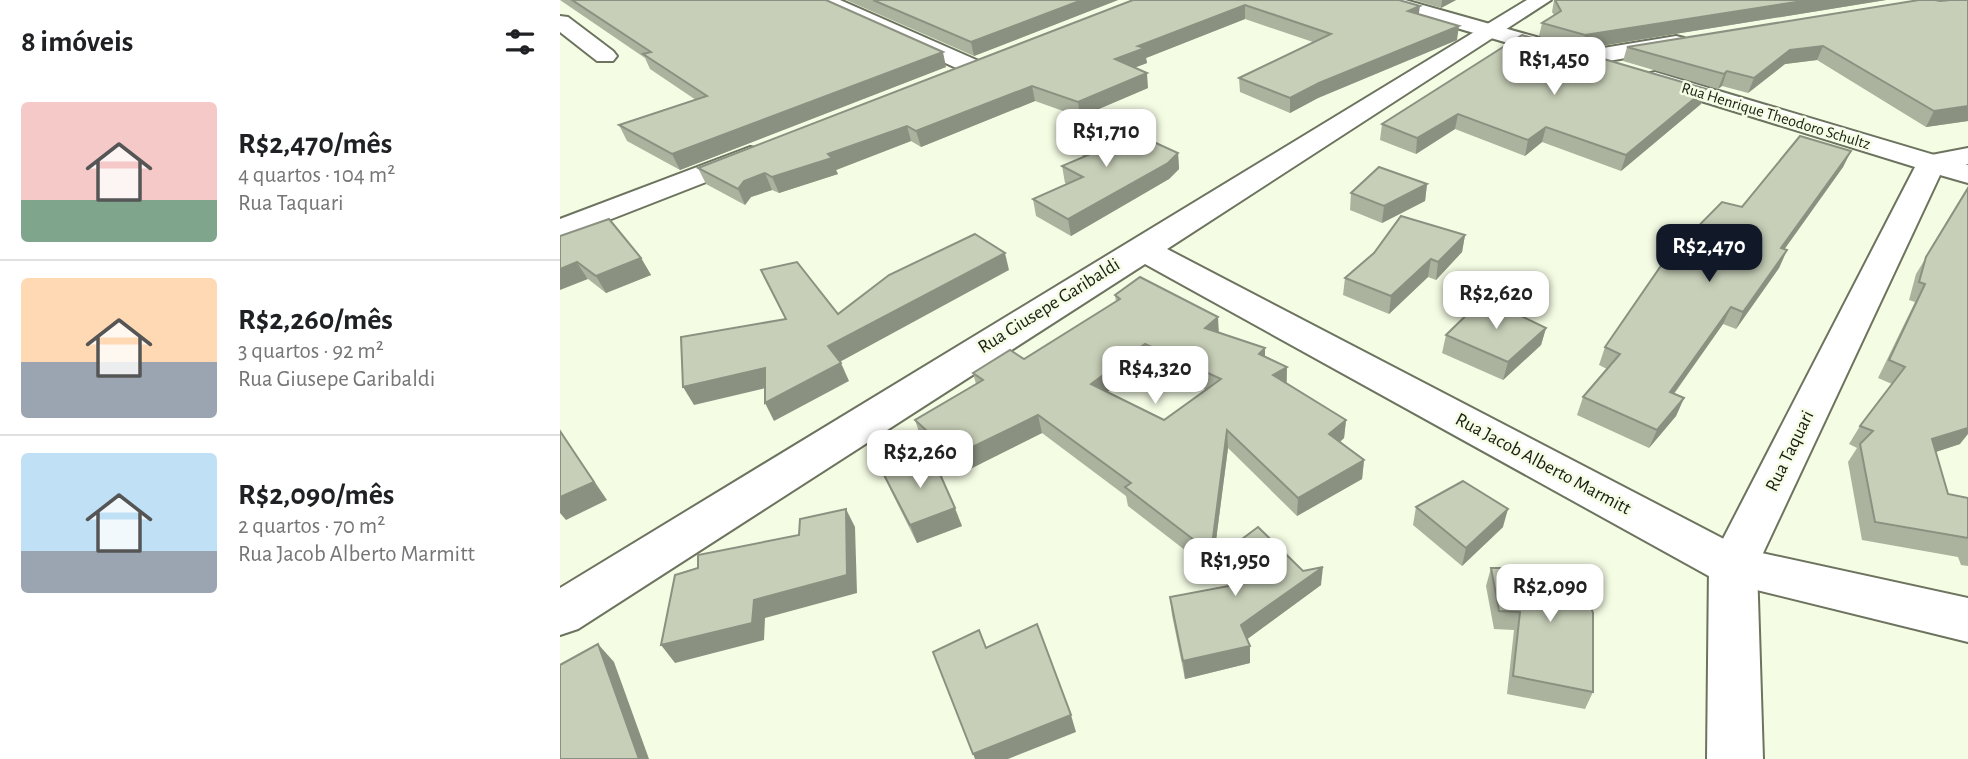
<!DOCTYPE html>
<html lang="pt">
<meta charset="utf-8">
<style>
:root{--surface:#fff;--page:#f2f2f2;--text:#202124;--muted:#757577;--line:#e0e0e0;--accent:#111827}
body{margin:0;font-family:"Alegreya Sans",sans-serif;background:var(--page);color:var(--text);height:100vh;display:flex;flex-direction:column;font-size:26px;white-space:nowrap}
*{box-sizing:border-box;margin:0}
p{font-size:23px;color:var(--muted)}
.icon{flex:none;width:38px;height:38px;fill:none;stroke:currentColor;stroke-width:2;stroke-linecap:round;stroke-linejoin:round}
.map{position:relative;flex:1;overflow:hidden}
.details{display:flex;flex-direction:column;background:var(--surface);width:560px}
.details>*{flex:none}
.price{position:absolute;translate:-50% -60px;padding:0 16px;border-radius:14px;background:#fff;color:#222;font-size:23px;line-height:46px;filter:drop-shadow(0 2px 4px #0008)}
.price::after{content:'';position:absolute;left:50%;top:42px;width:21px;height:16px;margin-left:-10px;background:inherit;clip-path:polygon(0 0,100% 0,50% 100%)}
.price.selected{background:var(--accent);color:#fff}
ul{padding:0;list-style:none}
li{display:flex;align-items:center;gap:21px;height:175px;padding:0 21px}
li+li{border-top:2px solid var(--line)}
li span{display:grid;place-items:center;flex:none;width:196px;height:140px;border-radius:7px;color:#555}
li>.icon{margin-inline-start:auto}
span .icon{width:84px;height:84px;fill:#fffc;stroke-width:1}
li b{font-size:30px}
h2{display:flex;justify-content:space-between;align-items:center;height:84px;padding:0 21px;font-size:30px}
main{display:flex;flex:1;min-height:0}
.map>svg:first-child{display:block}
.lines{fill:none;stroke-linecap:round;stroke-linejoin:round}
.minor-casing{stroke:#6c735e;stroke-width:4}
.tertiary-casing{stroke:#6c735e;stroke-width:4}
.minor{fill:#fff;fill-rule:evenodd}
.tertiary{fill:#fff;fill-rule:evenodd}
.wall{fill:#abb29e;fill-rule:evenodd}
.shaded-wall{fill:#8b9181}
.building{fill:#c7cfb8;stroke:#8b9181;stroke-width:2;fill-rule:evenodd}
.labels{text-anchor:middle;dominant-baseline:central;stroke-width:5;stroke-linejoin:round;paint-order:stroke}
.far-street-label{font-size:16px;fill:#1a1d14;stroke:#f4fce4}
.street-label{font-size:19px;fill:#1a1d14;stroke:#f4fce4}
</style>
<main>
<section class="details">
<h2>8 imóveis<svg class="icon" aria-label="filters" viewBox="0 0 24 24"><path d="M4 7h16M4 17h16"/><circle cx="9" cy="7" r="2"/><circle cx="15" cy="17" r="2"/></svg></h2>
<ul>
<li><span style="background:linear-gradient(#f6c9c9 70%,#7fa58c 0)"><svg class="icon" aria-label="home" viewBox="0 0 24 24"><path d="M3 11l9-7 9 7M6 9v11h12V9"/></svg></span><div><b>R$2,470/mês</b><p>4 quartos · 104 m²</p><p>Rua Taquari</p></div></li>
<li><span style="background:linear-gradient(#ffd9b3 60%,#9aa5b1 0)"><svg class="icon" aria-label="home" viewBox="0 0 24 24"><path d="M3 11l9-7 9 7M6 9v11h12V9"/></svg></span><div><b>R$2,260/mês</b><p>3 quartos · 92 m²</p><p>Rua Giusepe Garibaldi</p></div></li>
<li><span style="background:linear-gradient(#bfe0f5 70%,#9aa5b1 0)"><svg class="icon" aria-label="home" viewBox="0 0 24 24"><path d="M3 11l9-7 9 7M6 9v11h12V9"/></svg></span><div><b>R$2,090/mês</b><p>2 quartos · 70 m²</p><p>Rua Jacob Alberto Marmitt</p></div></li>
</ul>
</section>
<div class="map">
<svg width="1408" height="759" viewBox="0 0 1408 759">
<rect width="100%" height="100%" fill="#f4fce4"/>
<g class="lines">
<defs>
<g id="minor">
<path d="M253,0H280L421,62L425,67L421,72H405L256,4Z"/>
<path d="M967,0H991L607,249L1183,549L1408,598V642L1156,580L585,264L18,629L0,635V588Z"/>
<path d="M0,16L8,17L53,51L57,56L53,61H37L0,32Z"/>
<path d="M1116,36L1124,38L1127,43L1124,48L1025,65L1017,63L1013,58L1017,53L1025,51Z"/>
<path d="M190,147L200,149L204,155L200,161L0,239V219Z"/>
<path d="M1408,148V164L1371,171L1361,169L1357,163L1361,157Z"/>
</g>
<g id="tertiary">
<path d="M812,0H845L1015,48L1019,53L1015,58H999L815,4Z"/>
<path d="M1095,72L1408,165V183L1380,175L1197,566L1203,759H1147L1149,566L1355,167L1086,84L1083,79L1086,74Z"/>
</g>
</defs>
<use href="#minor" class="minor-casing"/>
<use href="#tertiary" class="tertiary-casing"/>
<use href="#minor" class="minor"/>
<use href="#tertiary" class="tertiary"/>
</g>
<g class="wall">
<path d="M0,0H266L386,67L120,170L67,141L59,125L136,100L90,69L85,58Z"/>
<path d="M286,0H558L414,56Z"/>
<path d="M573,0H839L897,40L758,98L730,113L680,92L679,78L753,42L685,19L586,58L587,63L574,68L588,88L520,117L475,101L361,147L351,141L276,170L278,174L219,193L212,190L191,197L185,205L146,184L138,168Z"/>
<path d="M854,0H896L881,8Z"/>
<path d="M994,0H1326L1022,49L979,36L982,23L994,15L992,12Z"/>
<path d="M1359,0L1408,121L1366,127L1257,60L1225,64L1188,93L1162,86L1158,89L1063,61L1067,47Z"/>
<path d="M962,35L1146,89L1141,104L1061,171L982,142L965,156L895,129L856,154L820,140L822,124Z"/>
<path d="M517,138L618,153L619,169L609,179L511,236L476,216L473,199L507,184L505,183L502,166L525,157L520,154Z"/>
<path d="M1291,151L1283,167L1224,250H1227L1219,268L1176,329L1163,324L1114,394L1124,398L1116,416L1089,448L1017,415L1023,397L1047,369L1039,365L1045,347L1182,207Z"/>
<path d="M867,184L865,201L822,223L790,210L791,193Z"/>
<path d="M1408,188L1400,444L1376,452L1388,494L1408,498V566L1401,565L1398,557L1302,540L1288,462L1297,448L1289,444L1300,426L1332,384L1318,378L1355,302L1349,300L1356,274Z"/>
<path d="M905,235L902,252L876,280L868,277L829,314L783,295L785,278L814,253Z"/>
<path d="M0,236L81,258L91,275L46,293L28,279Z"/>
<path d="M555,295L659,332L727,367V383L786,420L784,438L780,442L804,460L802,479L737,516L668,448L652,571L568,506L566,496L482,433L400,474L361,438L355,420L416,384L413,373L464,359L556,302ZM587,362L646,390L604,420L547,392Z"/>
<path d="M986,328L981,345L943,380L882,353L886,335Z"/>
<path d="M323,473L402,526L357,543L331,491Z"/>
<path d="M856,507L943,527L902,566L853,525Z"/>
<path d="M658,557L743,571L761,585L687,639L690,663L625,679L612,615L610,597L671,585L659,575Z"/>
<path d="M931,568L1033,692L1025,709L947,694L954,630L934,629L926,586Z"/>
</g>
<g class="shaded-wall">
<path d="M522,0H558L414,56L411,42Z"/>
<path d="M882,0H896L881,8Z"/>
<path d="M1249,0H1326L1022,49L1025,35Z"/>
<path d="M685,5V19L586,58L587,63L557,74L555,59L578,46Z"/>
<path d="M860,6L858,19L848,11Z"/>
<path d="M899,26L897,40L758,98L730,113V98L759,83Z"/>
<path d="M1263,46L1257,60L1225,64L1188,93L1194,78L1230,50Z"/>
<path d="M383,52L386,67L120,170L112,154Z"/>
<path d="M1167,71L1162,86L1158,89L1164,74Z"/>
<path d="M587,73L588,88L520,117L518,102Z"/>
<path d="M472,86L475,101L361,147L356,131Z"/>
<path d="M1146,89L1141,104L1061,171L1066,155Z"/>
<path d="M1408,106V121L1366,127L1374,111Z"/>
<path d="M898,114L895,129L856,154L857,138Z"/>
<path d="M347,126L351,141L276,170L278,174L219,193L212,177L268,154Z"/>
<path d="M986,127L982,142L965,156L968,140Z"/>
<path d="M1291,151L1283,167L1213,265L1221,248Z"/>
<path d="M618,153L619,169L609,179L511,236L508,219Z"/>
<path d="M205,173L212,190L191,197L185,205L178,189L184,181Z"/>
<path d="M867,184L865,201L822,223L824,206Z"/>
<path d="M905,235L902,252L876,280L878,262Z"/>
<path d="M1227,250L1219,268L1176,329L1183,312Z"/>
<path d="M445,253L449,270L276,364L268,346Z"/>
<path d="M81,258L91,275L46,293L36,276Z"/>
<path d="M871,259L868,277L829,314L831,296Z"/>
<path d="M17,262L28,279L0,290V269Z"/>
<path d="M1171,307L1163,324L1102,410L1110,392Z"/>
<path d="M658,317L659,335L645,328Z"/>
<path d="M986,328L981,345L943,380L948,362Z"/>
<path d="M585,344L587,362L534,402L531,384Z"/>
<path d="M705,348V366L699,354Z"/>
<path d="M281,363L289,381L214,421L205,403Z"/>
<path d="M727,367L726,385L713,375Z"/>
<path d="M205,368L214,386L134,405L123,387Z"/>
<path d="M1124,398L1116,416L1089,448L1097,430Z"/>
<path d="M478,415L482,433L400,474L394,456Z"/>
<path d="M786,420L784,438L768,452L769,434Z"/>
<path d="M1408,428V434L1400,444L1360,457L1372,439Z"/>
<path d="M667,430L668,448L652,571L651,553Z"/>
<path d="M0,431L47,500L6,520L0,513Z"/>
<path d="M804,460L802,479L737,516L738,498Z"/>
<path d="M395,508L402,526L357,543L350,525Z"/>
<path d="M286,509L295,527L297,593L205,618L204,640L115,663L101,645L194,600Z"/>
<path d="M948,509L943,527L902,566L906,548Z"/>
<path d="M763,567L761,585L682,643L681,625Z"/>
<path d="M38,644L54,662L89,759H79Z"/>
<path d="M690,646V663L625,679L623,661Z"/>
<path d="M511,715L516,732L448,759H415L413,754Z"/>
</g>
<g class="building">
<path d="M12,0H266L383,52L112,154L59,125L147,96L83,54L91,52Z"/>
<path d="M313,0H522L411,42Z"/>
<path d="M573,0H839L860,6L848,11L899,26L759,83L730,98L679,78L771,34L685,5L578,46L585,48L555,59L587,73L518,102L472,86L356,131L347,126L268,154L272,158L212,177L205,173L184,181L178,189L138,168Z"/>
<path d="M995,0H1249L1025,35L982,23L1001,11Z"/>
<path d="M1359,0H1375L1380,1L1390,0H1408V106L1374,111L1263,46L1230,50L1194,78L1167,71L1164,74L1067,47Z"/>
<path d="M962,35L1146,89L1066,155L986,127L968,140L898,114L857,138L822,124Z"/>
<path d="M552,123L618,153L608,163L508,219L473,199L523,177L502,166L540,150L517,138Z"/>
<path d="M1240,136L1291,151L1221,248L1227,250L1183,312L1171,307L1110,392L1124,398L1097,430L1023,397L1060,354L1045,347L1105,260L1162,202L1182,207Z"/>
<path d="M819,167L867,184L824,206L791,193Z"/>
<path d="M1408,188V428L1372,439L1388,494L1408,498V538L1315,522L1300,444L1313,431L1300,426L1345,367L1329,360L1365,284L1359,282L1366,257Z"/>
<path d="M841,216L905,235L878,262L871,259L831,296L785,278L814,253Z"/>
<path d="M49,219L81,258L36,276L17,262L0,269V236Z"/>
<path d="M415,234L445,253L268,346L281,363L205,403V368L123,387L121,337L226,319L201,270L237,262L278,314L329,275Z"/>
<path d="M580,277L658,317L645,328L705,348L699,354L727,367L713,375L786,420L769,434L804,460L738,498L667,430L651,553L565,487L571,483L478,415L394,456L355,420L423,380L413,373L450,350L464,359L560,299L555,295ZM585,344L661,379L604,420L531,384Z"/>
<path d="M924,298L986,328L948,362L886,335Z"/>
<path d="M0,431L34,482L0,497Z"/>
<path d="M371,454L395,508L350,525L323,473Z"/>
<path d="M903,481L948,509L906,548L856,507Z"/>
<path d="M286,509L287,575L194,600L192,623L101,645L115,575L138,568V555L239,535L240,519Z"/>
<path d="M698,527L743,571L763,567L681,625L690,646L623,661L610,597L690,582L658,557Z"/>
<path d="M931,568H1018L1033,613V692L953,676L960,612L939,611Z"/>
<path d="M477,624L511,715L413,754L373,652L419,630L426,648Z"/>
<path d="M38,644L79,759H0V665Z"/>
</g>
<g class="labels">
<g class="far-street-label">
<text transform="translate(1216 116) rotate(17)">Rua Henrique Theodoro Schultz</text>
</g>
<g class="street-label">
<text transform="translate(489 306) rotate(-32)">Rua Giusepe Garibaldi</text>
<text transform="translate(1230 451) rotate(-64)">Rua Taquari</text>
<text transform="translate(983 464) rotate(28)">Rua Jacob Alberto Marmitt</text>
</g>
</g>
</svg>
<b class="price" style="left:994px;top:97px">R$1,450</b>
<b class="price" style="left:546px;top:169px">R$1,710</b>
<b class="price selected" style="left:1149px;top:284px">R$2,470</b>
<b class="price" style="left:936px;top:331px">R$2,620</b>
<b class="price" style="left:595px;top:406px">R$4,320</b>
<b class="price" style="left:360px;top:490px">R$2,260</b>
<b class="price" style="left:675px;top:598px">R$1,950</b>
<b class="price" style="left:990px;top:624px">R$2,090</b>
</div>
</main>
